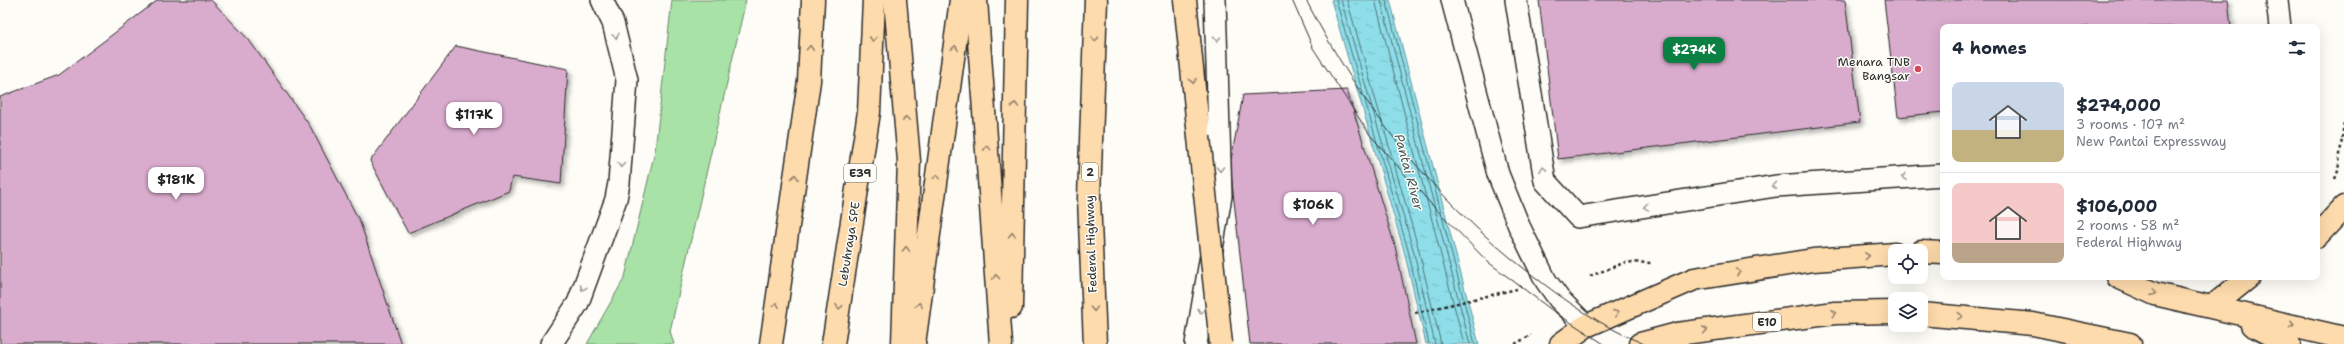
<!DOCTYPE html>
<meta charset="utf-8">
<style>
:root{--surface:#fff;--page:#f6f6f7;--text:#1f2937;--muted:#747a83;--line:#e0e1e3;--accent:#0b8043}
body{margin:0;font-family:"Shantell Sans",sans-serif;background:var(--page);color:var(--text);height:100vh;display:flex;flex-direction:column;font-size:15px;white-space:nowrap}
*{box-sizing:border-box;margin:0}
p{font-size:13px;color:var(--muted)}
.icon{flex:none;width:22px;height:22px;fill:none;stroke:currentColor;stroke-width:2;stroke-linecap:round;stroke-linejoin:round}
.map{position:relative;flex:1;overflow:hidden}
.drawer{position:absolute;left:1940px;top:24px;width:380px;height:256px;display:flex;flex-direction:column;background:var(--surface);border-radius:8px;box-shadow:0 4px 16px #0002}
.drawer>*{flex:none}
.controls{position:absolute;left:1888px;top:244px;display:grid;gap:8px}
.controls a{display:grid;place-items:center;width:40px;height:40px;border-radius:8px;background:var(--surface);box-shadow:0 4px 16px #0002;font-size:20px}
.price{position:absolute;translate:-50% -34px;padding:0 9px;border-radius:8px;background:#fff;color:#222;font-size:13px;line-height:26px;filter:drop-shadow(0 1px 2px #0008)}
.price::after{content:'';position:absolute;left:50%;top:24px;width:12px;height:9px;margin-left:-6px;background:inherit;clip-path:polygon(0 0,100% 0,50% 100%)}
.price.active{background:var(--accent);color:#fff}
ul{padding:0;list-style:none}
li{display:flex;align-items:center;gap:12px;height:100px;padding:0 12px}
li+li{border-top:1px solid var(--line)}
li span{display:grid;place-items:center;flex:none;width:112px;height:80px;border-radius:8px;color:#555}
li>.icon{margin-inline-start:auto}
span .icon{width:48px;height:48px;fill:#fffc;stroke-width:1}
li b{font-size:17px}
h2{display:flex;justify-content:space-between;align-items:center;height:48px;padding:0 12px;font-size:17px}
.map>svg:first-child{display:block}
.green{fill:#a9e2a6;stroke:#6a8668}
.water{fill:url(#water-ripples);stroke:#66969d}
.lines{fill:none;stroke-linecap:round;stroke-linejoin:round}
.shore{stroke:#527377;stroke-width:1}
.building{fill:#d9abcd;stroke:#2b2b2b;filter:url(#shadow)}
.service-casing{stroke:#2b2b2b;stroke-width:24}
.trunk-casing{stroke:#2b2b2b;stroke-width:25}
.motorway-casing{stroke:#2b2b2b;stroke-width:25}
.path{stroke:#2b2b2b;stroke-width:2.5;stroke-dasharray:3 3;stroke-linecap:butt}
.service{stroke:#fdfcf7;stroke-width:21}
.trunk{stroke:#fedbac;stroke-width:22}
.motorway{stroke:#fedbac;stroke-width:22}
.tram{stroke:#2b2b2b;stroke-width:1}
.trunk-bridge-casing{stroke:#2b2b2b;stroke-width:25;stroke-linecap:butt}
.trunk-bridge{stroke:#fedbac;stroke-width:22}
.oneway{stroke:#9e9e9b}
.oneway2{stroke:#94836c}
.poi-dot{fill:#d1495b;stroke:#fdfcf7;stroke-width:1.5}
.labels{text-anchor:middle;dominant-baseline:central;stroke-width:3;stroke-linejoin:round;paint-order:stroke}
.shield{fill:#fdfcf7;stroke:#6a6a68;stroke-width:1}
.shield-label{font-size:11px;font-weight:bold;fill:#2b2b2b}
.poi-label{font-size:12px;fill:#2b2b2b;stroke:#fdfcf7;text-anchor:end}
.street-label{font-size:12px;fill:#2b2b2b;stroke:#fdfcf7}
.water-label{font-size:13px;font-style:italic;fill:#44585a;stroke:#fdfcf7}
</style>
<div class="map">
<svg width="2344" height="344" viewBox="0 0 2344 344">
<defs>
<pattern id="water-ripples" width="26" height="14" patternUnits="userSpaceOnUse"><rect width="26" height="14" fill="#8ddee9"/><path d="M2 4q2-2 4 0t4 0M15 11q2-2 4 0t4 0" fill="none" stroke="#7abfc8"/></pattern>
<filter id="shadow"><feDropShadow dx="3.5" dy="3.5" stdDeviation="2" flood-color="#0004"/></filter>
</defs>
<rect width="100%" height="100%" fill="#fdfcf7"/>
<filter id="ink" filterUnits="userSpaceOnUse"><feTurbulence type="fractalNoise" baseFrequency=".025" numOctaves="2"/><feDisplacementMap in="SourceGraphic" scale="8" xChannelSelector="R" yChannelSelector="G"/><feConvolveMatrix kernelMatrix="1 2 1 2 8 2 1 2 1" color-interpolation-filters="sRGB"/></filter>
<g filter="url(#ink)">
<path class="green" d="M672,0H746L670,331L674,344H587L625,277L655,151Z"/>
<path class="water" d="M1331,0H1390L1479,344H1426L1404,251Z"/>
<g class="lines">
<g class="shore">
<path d="M1336,0L1408,250L1429,344"/>
<path d="M1341,0L1413,249L1435,344"/>
<path d="M1347,0L1418,247L1441,344"/>
<path d="M1375,0L1464,344"/>
<path d="M1381,0L1470,344"/>
<path d="M1386,0L1475,344"/>
</g>
</g>
<g class="building">
<path d="M158,0H211L249,40L310,126L360,222L401,344H0V97L59,75Z"/>
<path d="M1539,0H1845L1860,122L1558,159Z"/>
<path d="M1884,0H2228L2231,27H1943V112L1898,117Z"/>
<path d="M456,46L568,69L561,184L512,177L509,191L408,233L370,161Z"/>
<path d="M1347,90L1395,246L1416,344H1250L1230,165L1243,95Z"/>
</g>
<g class="lines">
<defs>
<g id="service">
<path d="M1452,0L1498,174L1519,226L1546,281L1559,299L1586,326"/>
<path d="M1516,0L1545,181L1578,217L1776,186L1943,175"/>
<path d="M2277,0L2280,27"/>
<path d="M551,344L578,303L616,199L619,183L627,80L613,23L602,0"/>
<path d="M1196,344L1221,196L1215,0"/>
</g>
<g id="trunk">
<path d="M976,0L1001,344"/>
<path d="M1185,0L1199,137"/>
<path d="M1011,307L1017,0"/>
<path d="M914,344L961,0"/>
<path d="M1095,344L1089,198L1096,0"/>
</g>
<g id="motorway">
<path d="M895,0L909,161L903,344"/>
<path d="M2317,236L2344,207"/>
<path d="M1921,252L1943,253"/>
<path d="M2118,277L2155,294L2344,338"/>
<path d="M2213,306L2249,277"/>
<path d="M1921,314L2033,324L2130,344"/>
<path d="M2252,325L2289,344"/>
<path d="M771,344L809,81L813,0"/>
<path d="M833,344L869,112L874,0"/>
<path d="M1561,344L1586,326L1694,279L1813,260L1895,254"/>
<path d="M1640,344L1677,334L1835,313L1895,312"/>
</g>
</defs>
<use href="#service" class="service-casing"/>
<use href="#trunk" class="trunk-casing"/>
<use href="#motorway" class="motorway-casing"/>
<g class="path">
<path d="M2335,179L2338,171L2344,122"/>
<path d="M1590,276L1626,262L1651,263"/>
<path d="M1415,313L1517,289"/>
<path d="M1515,344L1531,335"/>
</g>
<use href="#service" class="service"/>
<use href="#trunk" class="trunk"/>
<use href="#motorway" class="motorway"/>
<g class="tram">
<path d="M1292,0L1313,48L1370,135L1432,205L1488,262L1553,311L1604,344"/>
<path d="M1306,0C1361,107 1435,200 1531,274C1565,301 1603,327 1644,344"/>
</g>
<defs>
<path id="trunk-bridge" d="M1199,137L1221,344"/>
</defs>
<use href="#trunk-bridge" class="trunk-bridge-casing"/>
<use href="#trunk-bridge" class="trunk-bridge"/>
</g>
<defs><path id="oneway-chevron" d="M-2-3.5L2.5 0L-2 3.5" fill="none" stroke-width="1.6" stroke-linecap="round" stroke-linejoin="round"/></defs>
<g class="oneway">
<use href="#oneway-chevron" transform="translate(616 36) rotate(77)"/>
<use href="#oneway-chevron" transform="translate(1217 39) rotate(88)"/>
<use href="#oneway-chevron" transform="translate(621 165) rotate(95)"/>
<use href="#oneway-chevron" transform="translate(1220 169) rotate(89)"/>
<use href="#oneway-chevron" transform="translate(1543 169) rotate(-99)"/>
<use href="#oneway-chevron" transform="translate(1904 177) rotate(177)"/>
<use href="#oneway-chevron" transform="translate(1774 186) rotate(173)"/>
<use href="#oneway-chevron" transform="translate(1646 207) rotate(171)"/>
<use href="#oneway-chevron" transform="translate(583 288) rotate(110)"/>
<use href="#oneway-chevron" transform="translate(1201 311) rotate(99)"/>
</g>
<g class="oneway2">
<use href="#oneway-chevron" transform="translate(873 39) rotate(93)"/>
<use href="#oneway-chevron" transform="translate(1095 39) rotate(92)"/>
<use href="#oneway-chevron" transform="translate(810 48) rotate(-87)"/>
<use href="#oneway-chevron" transform="translate(955 48) rotate(-82)"/>
<use href="#oneway-chevron" transform="translate(1193 81) rotate(84)"/>
<use href="#oneway-chevron" transform="translate(1015 105) rotate(-89)"/>
<use href="#oneway-chevron" transform="translate(906 119) rotate(-95)"/>
<use href="#oneway-chevron" transform="translate(987 148) rotate(-94)"/>
<use href="#oneway-chevron" transform="translate(795 177) rotate(-82)"/>
<use href="#oneway-chevron" transform="translate(937 177) rotate(-82)"/>
<use href="#oneway-chevron" transform="translate(1012 235) rotate(-89)"/>
<use href="#oneway-chevron" transform="translate(906 249) rotate(-88)"/>
<use href="#oneway-chevron" transform="translate(1867 256) rotate(-5)"/>
<use href="#oneway-chevron" transform="translate(1738 272) rotate(-9)"/>
<use href="#oneway-chevron" transform="translate(996 277) rotate(-94)"/>
<use href="#oneway-chevron" transform="translate(2154 293) rotate(20)"/>
<use href="#oneway-chevron" transform="translate(776 305) rotate(-82)"/>
<use href="#oneway-chevron" transform="translate(919 305) rotate(-82)"/>
<use href="#oneway-chevron" transform="translate(839 307) rotate(99)"/>
<use href="#oneway-chevron" transform="translate(1094 309) rotate(88)"/>
<use href="#oneway-chevron" transform="translate(1616 313) rotate(-24)"/>
<use href="#oneway-chevron" transform="translate(1834 313) rotate(-4)"/>
<use href="#oneway-chevron" transform="translate(1960 316) rotate(4)"/>
<use href="#oneway-chevron" transform="translate(2292 325) rotate(13)"/>
<use href="#oneway-chevron" transform="translate(1705 330) rotate(-8)"/>
</g>
</g>
<circle class="poi-dot" cx="1918" cy="69" r="4"/>
<g class="labels">
<g class="shield">
<rect x="1082" y="163" width="16" height="18" rx="3"/>
<rect x="844" y="164" width="32" height="18" rx="3"/>
<rect x="1753" y="313" width="28" height="18" rx="3"/>
</g>
<g class="shield-label">
<text x="1090" y="172">2</text>
<text x="860" y="173">E39</text>
<text x="1767" y="322">E10</text>
</g>
<g class="poi-label">
<text x="1910" y="62">Menara TNB<tspan x="1910" dy="14">Bangsar</tspan></text>
</g>
<g class="street-label">
<text transform="translate(849 244) rotate(-81)">Lebuhraya SPE</text>
<text transform="translate(1091 244) rotate(-92)">Federal Highway</text>
</g>
<g class="water-label">
<text transform="translate(1409 172) rotate(75)">Pantai River</text>
</g>
</g>
</svg>
<div class="controls">
<a><svg class="icon" aria-label="locate" viewBox="0 0 24 24"><circle cx="12" cy="12" r="6"/><path d="M12 2v4M12 18v4M2 12h4M18 12h4"/></svg></a>
<a><svg class="icon" aria-label="layers" viewBox="0 0 24 24"><path d="M12 4l9 5-9 5-9-5zM3 14l9 5 9-5"/></svg></a>
</div>
<b class="price active" style="left:1694px;top:71px">$274K</b>
<b class="price" style="left:474px;top:136px">$117K</b>
<b class="price" style="left:176px;top:201px">$181K</b>
<b class="price" style="left:1313px;top:226px">$106K</b>
<section class="drawer">
<h2>4 homes<svg class="icon" aria-label="filters" viewBox="0 0 24 24"><path d="M4 7h16M4 17h16"/><circle cx="9" cy="7" r="2"/><circle cx="15" cy="17" r="2"/></svg></h2>
<ul>
<li><span style="background:linear-gradient(#c9d6e8 60%,#c2b280 0)"><svg class="icon" aria-label="home" viewBox="0 0 24 24"><path d="M3 11l9-7 9 7M6 9v11h12V9"/></svg></span><div><b>$274,000</b><p>3 rooms · 107 m²</p><p>New Pantai Expressway</p></div></li>
<li><span style="background:linear-gradient(#f6c9c9 75%,#b9a48a 0)"><svg class="icon" aria-label="home" viewBox="0 0 24 24"><path d="M3 11l9-7 9 7M6 9v11h12V9"/></svg></span><div><b>$106,000</b><p>2 rooms · 58 m²</p><p>Federal Highway</p></div></li>
</ul>
</section>
</div>
